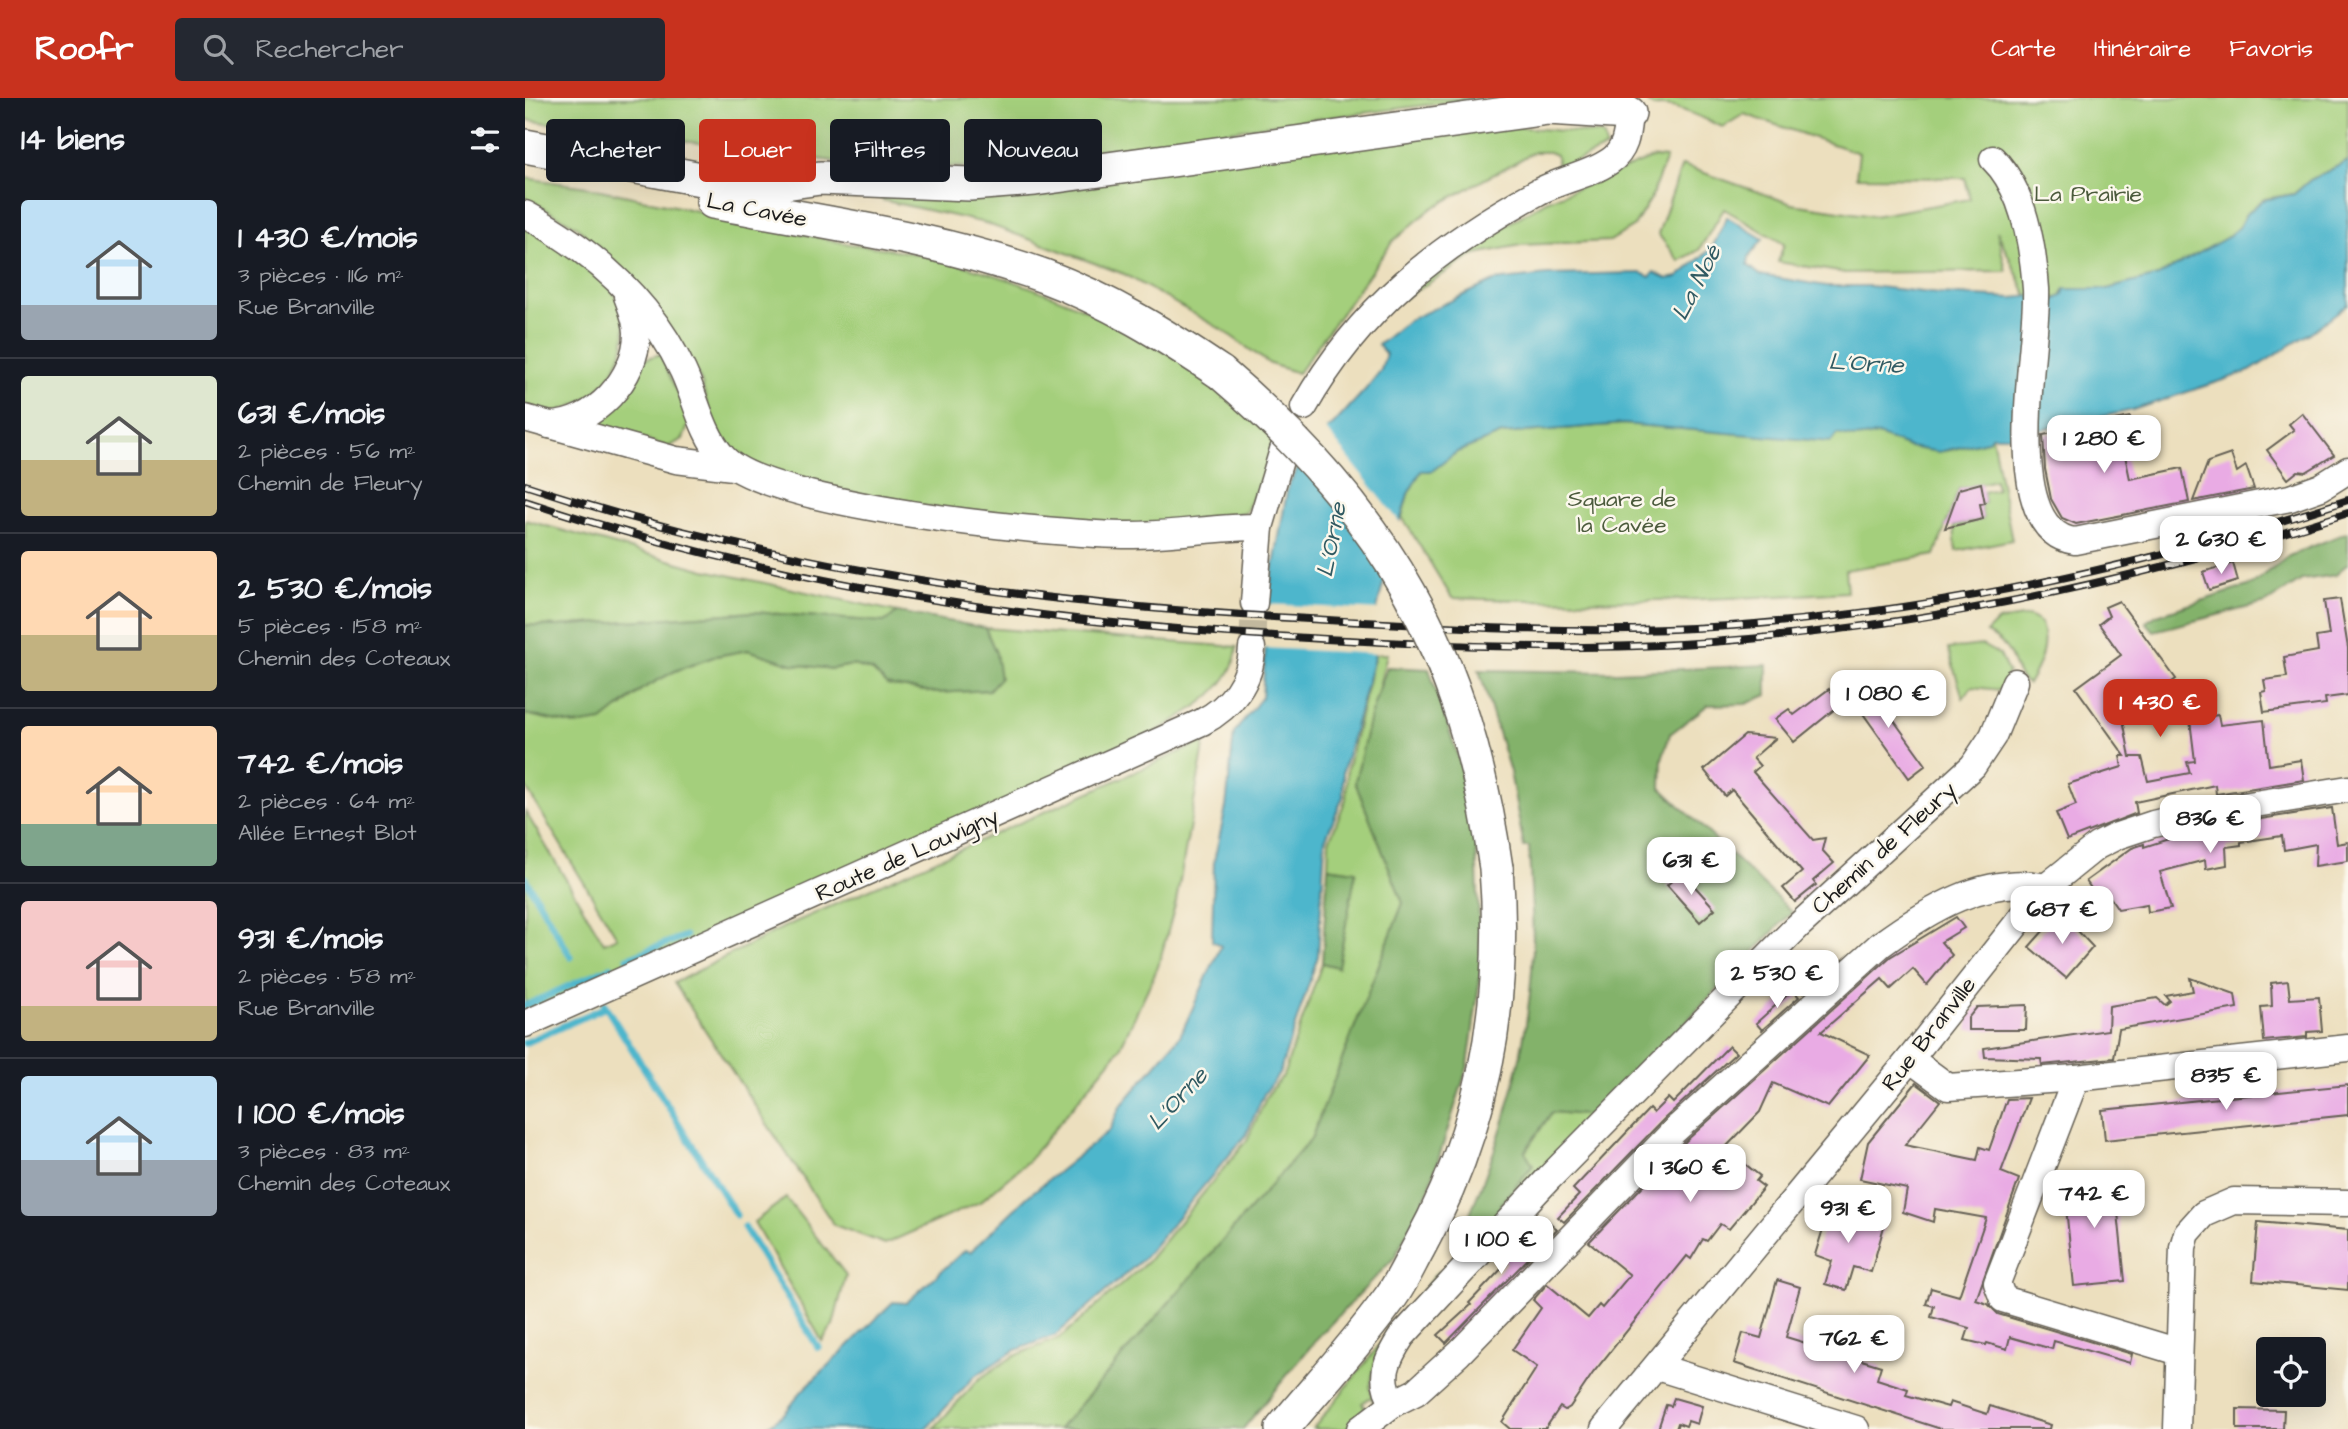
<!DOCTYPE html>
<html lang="fr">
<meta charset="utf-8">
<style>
:root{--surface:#171b24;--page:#242831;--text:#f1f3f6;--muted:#9ea1a6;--line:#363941;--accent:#c8321e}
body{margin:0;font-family:"Architects Daughter",sans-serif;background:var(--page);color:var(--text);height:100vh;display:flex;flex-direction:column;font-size:26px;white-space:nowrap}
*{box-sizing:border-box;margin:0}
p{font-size:23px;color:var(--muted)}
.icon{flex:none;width:38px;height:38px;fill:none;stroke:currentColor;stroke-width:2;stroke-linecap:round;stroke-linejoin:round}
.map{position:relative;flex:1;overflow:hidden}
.drawer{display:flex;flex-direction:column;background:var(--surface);width:525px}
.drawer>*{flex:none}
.hud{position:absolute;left:21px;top:21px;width:665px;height:63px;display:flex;gap:14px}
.fabs{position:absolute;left:1731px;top:1239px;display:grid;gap:14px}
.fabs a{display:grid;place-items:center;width:70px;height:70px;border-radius:7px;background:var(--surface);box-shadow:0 7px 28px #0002;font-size:35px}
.price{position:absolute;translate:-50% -60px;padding:0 16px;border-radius:14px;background:#fff;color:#222;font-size:23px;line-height:46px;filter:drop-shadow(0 2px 4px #0008)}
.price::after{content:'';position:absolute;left:50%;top:42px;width:21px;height:16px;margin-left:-10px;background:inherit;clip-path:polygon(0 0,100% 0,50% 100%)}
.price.current{background:var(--accent);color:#fff}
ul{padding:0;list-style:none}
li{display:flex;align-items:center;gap:21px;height:175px;padding:0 21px}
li+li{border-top:2px solid var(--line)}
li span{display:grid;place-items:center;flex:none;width:196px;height:140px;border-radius:7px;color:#555}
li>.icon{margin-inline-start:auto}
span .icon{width:84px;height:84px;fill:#fffc;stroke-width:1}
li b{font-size:30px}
h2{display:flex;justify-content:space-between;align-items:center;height:84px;padding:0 21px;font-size:30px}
.tag{padding:0 24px;border-radius:7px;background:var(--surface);box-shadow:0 7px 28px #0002;font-size:24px;line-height:63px}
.tag.current{background:var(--accent);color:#fff}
header{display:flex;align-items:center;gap:42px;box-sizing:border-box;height:98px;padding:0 35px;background:var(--accent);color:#fff}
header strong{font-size:33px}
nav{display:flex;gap:38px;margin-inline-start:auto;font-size:24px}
.search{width:490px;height:63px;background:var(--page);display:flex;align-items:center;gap:18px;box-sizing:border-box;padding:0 24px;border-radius:7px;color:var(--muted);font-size:26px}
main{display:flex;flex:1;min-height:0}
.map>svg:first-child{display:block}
.green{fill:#a4cf7b;stroke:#60764c;stroke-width:2}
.forest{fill:#83b26b;stroke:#506744;stroke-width:2}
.water{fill:#4eb6cc;stroke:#356974;stroke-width:2}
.pier{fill:#ecdfbe}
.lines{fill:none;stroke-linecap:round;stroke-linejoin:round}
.stream{stroke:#4eb6cc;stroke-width:7}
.building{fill:#e9abe4}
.minor-tunnel{stroke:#c2b89e;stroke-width:26;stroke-dasharray:26 13;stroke-linecap:butt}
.minor-casing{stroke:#656055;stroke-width:29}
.major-casing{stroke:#656055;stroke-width:36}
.minor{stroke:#fff;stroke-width:26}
.major{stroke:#fff;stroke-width:33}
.rail-casing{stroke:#1c1c1c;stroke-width:8}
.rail{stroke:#fbf7ec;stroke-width:5;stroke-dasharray:16;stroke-linecap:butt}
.major-bridge-casing{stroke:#656055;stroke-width:36;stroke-linecap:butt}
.major-bridge{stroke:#fff;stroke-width:33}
.labels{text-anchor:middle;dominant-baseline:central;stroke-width:5;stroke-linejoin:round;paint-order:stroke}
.park-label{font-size:23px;fill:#4c5b3d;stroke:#fbf7ec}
.street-label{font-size:23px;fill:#1c1c1c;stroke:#fbf7ec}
.water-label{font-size:24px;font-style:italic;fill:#305a62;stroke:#fbf7ec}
</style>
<header>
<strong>Roofr</strong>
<div class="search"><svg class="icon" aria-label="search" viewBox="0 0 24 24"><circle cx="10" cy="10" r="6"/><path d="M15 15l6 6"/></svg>Rechercher</div>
<nav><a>Carte</a><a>Itinéraire</a><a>Favoris</a></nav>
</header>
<main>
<section class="drawer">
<h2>14 biens<svg class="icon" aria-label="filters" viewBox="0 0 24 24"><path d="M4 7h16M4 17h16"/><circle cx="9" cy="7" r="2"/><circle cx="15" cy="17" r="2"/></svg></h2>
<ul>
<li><span style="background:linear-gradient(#bfe0f5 75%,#9aa5b1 0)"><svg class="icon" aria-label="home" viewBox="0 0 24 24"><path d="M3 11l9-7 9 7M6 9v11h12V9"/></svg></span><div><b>1 430 €/mois</b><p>3 pièces · 116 m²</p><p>Rue Branville</p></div></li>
<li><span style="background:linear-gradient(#dfe7d0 60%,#c2b280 0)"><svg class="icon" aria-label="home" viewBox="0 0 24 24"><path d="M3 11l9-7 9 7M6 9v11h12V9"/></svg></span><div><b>631 €/mois</b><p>2 pièces · 56 m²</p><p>Chemin de Fleury</p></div></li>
<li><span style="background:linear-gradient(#ffd9b3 60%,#c2b280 0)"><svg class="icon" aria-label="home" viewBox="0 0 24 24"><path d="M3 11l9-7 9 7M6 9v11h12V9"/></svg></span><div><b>2 530 €/mois</b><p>5 pièces · 158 m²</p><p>Chemin des Coteaux</p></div></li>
<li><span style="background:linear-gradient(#ffd9b3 70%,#7fa58c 0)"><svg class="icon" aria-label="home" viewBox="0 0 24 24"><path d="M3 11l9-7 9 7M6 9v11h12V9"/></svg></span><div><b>742 €/mois</b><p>2 pièces · 64 m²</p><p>Allée Ernest Blot</p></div></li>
<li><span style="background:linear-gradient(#f6c9c9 75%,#c2b280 0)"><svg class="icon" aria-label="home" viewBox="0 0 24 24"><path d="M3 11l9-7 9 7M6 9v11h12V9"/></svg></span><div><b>931 €/mois</b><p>2 pièces · 58 m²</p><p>Rue Branville</p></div></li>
<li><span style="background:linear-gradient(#bfe0f5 60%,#9aa5b1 0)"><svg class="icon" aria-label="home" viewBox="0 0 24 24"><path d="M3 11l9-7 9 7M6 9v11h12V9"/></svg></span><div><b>1 100 €/mois</b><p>3 pièces · 83 m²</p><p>Chemin des Coteaux</p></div></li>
</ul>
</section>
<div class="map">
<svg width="1823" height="1331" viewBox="0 0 1823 1331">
<rect width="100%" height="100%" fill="#fbf7ec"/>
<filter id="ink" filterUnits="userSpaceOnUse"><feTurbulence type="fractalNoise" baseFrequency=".0143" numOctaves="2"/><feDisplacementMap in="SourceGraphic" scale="14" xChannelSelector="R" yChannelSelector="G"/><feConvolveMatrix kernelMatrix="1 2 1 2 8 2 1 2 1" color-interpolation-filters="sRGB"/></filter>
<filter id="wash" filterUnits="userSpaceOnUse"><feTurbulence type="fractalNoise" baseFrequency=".00686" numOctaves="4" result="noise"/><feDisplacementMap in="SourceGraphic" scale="28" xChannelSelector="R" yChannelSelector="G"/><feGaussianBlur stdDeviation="1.57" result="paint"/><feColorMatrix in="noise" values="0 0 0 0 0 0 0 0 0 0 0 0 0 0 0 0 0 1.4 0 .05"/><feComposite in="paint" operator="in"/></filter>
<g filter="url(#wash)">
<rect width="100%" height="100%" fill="#ecdfbe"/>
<g class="green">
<path d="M0,0H958L751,26L462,70L323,65L8,23L0,21Z"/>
<path d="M1119,0H1823V63L1785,82L1769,96L1739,101L1721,116L1714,129L1701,140L1633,178L1582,191H1540L1535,200L1502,198L1472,133L1481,173L1320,175L1253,164L1259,146L1199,111L1174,152L1154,163L1133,136L1157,67L1267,106L1348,118L1445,101L1440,80L1331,79L1334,55L1219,16L1198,29C1178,21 1149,4 1128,9Z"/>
<path d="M991,29L1075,36L1079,39L1081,50L1033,71L1031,57L1024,54H1009L907,110L868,143L773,275L745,266L699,233L599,176L460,125L357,102L362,90Z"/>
<path d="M1129,59L1141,60L1125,102L1109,128L1085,143L996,147L951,156L876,202L916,166L1021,103Z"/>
<path d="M0,80L62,89L324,146C444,157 586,212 685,282C709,300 730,324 752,344L721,414L684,421L574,430L362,404L223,368L201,347L186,321L176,283L152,240L102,176L51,128L0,100Z"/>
<path d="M0,130C31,145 71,166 90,197C119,247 80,306 27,314C19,315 8,313 0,313Z"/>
<path d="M135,256L165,323L158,341L143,349L74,327L76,319L120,261Z"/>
<path d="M1098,326L1306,343L1312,336L1353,337L1395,351L1421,353L1461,343L1467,338L1487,442L1431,453L1429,428L1458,421L1455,406L1460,405L1458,394L1472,391L1470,382L1434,391L1410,457L1320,472L1322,494C1190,503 1059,505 927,500L877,419L883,396L896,373L907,372L932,354L977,336Z"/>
<path d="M0,422L180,472L373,514L359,524L229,514L32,528L0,527Z"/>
<path d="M1504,518L1516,525C1523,548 1515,566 1503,586C1485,577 1494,549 1461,535L1473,523Z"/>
<path d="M460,530L712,549C709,595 652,620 617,642L0,918V713L79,845L92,839L0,688V616L50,627L97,609L117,591L150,573L191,558L223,552L267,566L306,571L328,567L348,573L362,587L412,595L464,592L471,555Z"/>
<path d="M1457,547L1475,557L1483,574L1475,592L1447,589L1438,600L1423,551Z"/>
<path d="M850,556H862L830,684L878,805L786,1041L534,1331H408L454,1281L489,1258L535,1240L622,1164L722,1042L743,996L758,978L797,865L812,869L830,773L803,769L804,743L821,701L822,672Z"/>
<path d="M680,643L651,804L633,869L594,952L504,1062L455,1104L360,1146L309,1127L149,885L259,829Z"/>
<path d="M1027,1014L1070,1018L977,1114L975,1106L1008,1068L1000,1054Z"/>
<path d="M261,1100L321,1177L308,1227L297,1243L229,1124Z"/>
<path d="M913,1173L917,1182L851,1260L845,1290L850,1307L846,1299L837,1305L842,1313L820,1331H788Z"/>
</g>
<g class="forest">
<path d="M1823,434V465L1811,477L1777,482L1741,505L1629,533L1621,524L1632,517L1726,487L1764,458Z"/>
<path d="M229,514L359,524L373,514L460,530L471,555L475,580L464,592L412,595L362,587L348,573L328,567L306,571L267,566L223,552L191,558L150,573L117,591L77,623L50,627L0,616V527L32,528Z"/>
<path d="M1242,567V597L1221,606L1183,607L1145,636L1137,661L1136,690L1267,814L1070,1018L1027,1014L1000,1053L1008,1067L975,1106L977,1114L944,1149L929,1151C974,1056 1005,956 1008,850C1008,816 1005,782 1004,749H999L985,674L954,572L1092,574Z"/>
<path d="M862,569L904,571L939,677L951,744L956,873L943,967L904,1091L870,1159L795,1237L718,1331H534L786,1041L878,805L830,684L845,618Z"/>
<path d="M803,769L831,773L813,869L797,865Z"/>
</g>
<path class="water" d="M1823,63V206L1785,235L1725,273L1608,312L1514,332L1502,338H1467L1462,343L1414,354L1384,349L1353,337L1330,340L1312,336L1306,344L1098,326L977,336L932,354L907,373H896L883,396L866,454L852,511L850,556L818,673V699L800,742L793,858L754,976L739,996L721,1037L618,1161L531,1237L489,1253L450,1278L401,1331H239L260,1315L277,1293L368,1204L381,1205L440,1152L445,1154L502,1099L585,1032L595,1009L655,938L696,848L687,843L689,763L701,709L709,635L737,599L745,489L763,388L792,337L808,327L840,292L856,272L861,256L853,247L884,222L969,183L1022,177L1116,175L1125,179L1129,174L1142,181L1153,179L1187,150L1202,119L1238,141L1224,159L1223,167L1235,177L1301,188H1345L1415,196L1487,200L1519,197L1529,202L1537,198L1540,191H1582L1633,178L1701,140L1714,129L1721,116L1738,102L1769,96L1785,82Z"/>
<g class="pier">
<path d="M799,329L878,428L869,455L781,347L789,335Z"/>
<path d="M740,506L855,512L854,556L738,550Z"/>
</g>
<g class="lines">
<g class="stream">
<path d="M0,780L46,859"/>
<path d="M103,860L160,838"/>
<path d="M79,906L211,1117"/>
<path d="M0,908L86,869"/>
<path d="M0,945L81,909"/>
<path d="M219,1129L293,1249"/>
</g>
</g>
<g id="blocks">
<g class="building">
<path d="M1777,315L1809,357L1781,374L1773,373L1763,381L1742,352L1769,332L1764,326Z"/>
<path d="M1605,319L1612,344L1598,348L1605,381L1657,370L1664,404L1551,426L1537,420L1526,401L1520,371L1518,337Z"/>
<path d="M1706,356L1712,374L1721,368L1729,391L1668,403L1683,364Z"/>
<path d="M1456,385L1460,405L1455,406L1458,421L1420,430L1434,391Z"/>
<path d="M1708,465L1713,483L1684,492L1678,474Z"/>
<path d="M1815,501L1823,550V597L1800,600L1801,606L1739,614L1736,594L1741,593L1739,582L1762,579L1759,559L1793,553L1791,539L1804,537L1799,503Z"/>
<path d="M1594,503L1651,581L1598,621L1605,659H1617L1623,683L1665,675L1662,664L1670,663L1665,622L1693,617L1695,627L1739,622L1744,667L1776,662L1779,682L1691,696L1690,687L1610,704L1612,715L1542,742L1531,715L1551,707L1543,686L1597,669L1595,658H1600L1551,590L1596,557L1574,526L1584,518L1580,509Z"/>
<path d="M1341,584L1401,667L1384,680L1324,596Z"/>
<path d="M1304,591L1316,606L1269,644L1250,621L1264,611L1269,617Z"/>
<path d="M1220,637L1251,640L1228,660L1235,668L1228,674L1288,742L1300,740L1297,752L1309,765L1288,783L1291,787L1270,804L1258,790L1277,774L1207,692L1200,698L1179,672Z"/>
<path d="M1807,710L1812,746L1823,744V763L1790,768L1791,746L1759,752L1757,738L1716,744V747L1701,749L1702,767L1681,771L1680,762L1635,774L1646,810L1623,814L1622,806L1593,811L1581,793L1572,799L1561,783L1607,750L1619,746V749L1678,730Z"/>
<path d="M1157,774L1190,811L1175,824L1142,787Z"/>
<path d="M1535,814L1568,849L1541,880L1504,849Z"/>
<path d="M1431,819L1439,830L1416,844L1427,857L1402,887L1388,871L1366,891L1357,881L1296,934L1345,957L1303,1009L1248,985L1235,1014L1200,1050L1235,1078L1231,1083L1239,1089L1204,1131L1195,1126L1182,1143L1178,1141L1166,1161L1162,1158L1068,1275L1045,1309L1040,1312L1035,1309L1020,1331H985L977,1324L1012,1269L987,1252L1016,1210L1008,1202L1022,1186L1063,1220L1074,1207L1077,1210L1105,1177L1064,1144L1161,1043L1365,859Z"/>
<path d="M1665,880L1710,896L1712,910L1594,931L1589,960L1517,967L1516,961L1460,959L1459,950L1583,932L1584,908L1632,900L1640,907L1645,903L1641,898L1668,893Z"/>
<path d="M1763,883L1765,901L1794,899L1797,933L1782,934V939L1739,943L1736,909L1747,908L1746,885Z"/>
<path d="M1268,892L1274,899L1237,932L1231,925Z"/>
<path d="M1502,907L1501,932H1443V920L1452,909Z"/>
<path d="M1204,948L1211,955L1139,1021L1039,1124L1033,1119L1054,1097L1048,1091L1124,1011L1128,1015L1143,1000L1148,1005Z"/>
<path d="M1391,985L1415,1003L1380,1047L1452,1062L1455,1049L1464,1052L1482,1001L1504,1000L1476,1074L1494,1081L1451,1202L1463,1206L1473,1216L1607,1256L1605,1265L1529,1243L1527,1251L1485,1239L1482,1251L1462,1245L1461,1247L1440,1242L1444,1230L1406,1219L1409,1208L1401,1206L1406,1190L1434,1198L1461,1120L1410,1111L1408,1124L1378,1114L1382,1091L1335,1081L1343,1044Z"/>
<path d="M1823,987V1017L1580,1042L1577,1012Z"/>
<path d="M1589,1075L1600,1183L1549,1188L1538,1080Z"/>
<path d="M1305,1108L1360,1125L1346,1174L1328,1169L1321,1192L1300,1186L1307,1163L1290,1157Z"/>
<path d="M1022,1122L1032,1131L921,1245L913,1237L946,1207L944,1205L982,1165L975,1159L992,1140L999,1147Z"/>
<path d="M1733,1124L1823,1132V1192L1728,1183Z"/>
<path d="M1252,1182L1275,1189L1261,1239L1356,1268L1352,1281L1383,1291L1381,1297L1423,1309L1425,1304L1462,1316L1465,1308L1526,1327L1525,1331H1416L1209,1265L1218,1235L1236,1240Z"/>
<path d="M1149,1300L1177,1308L1172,1326L1163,1323L1161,1328L1153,1325L1151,1331H1133L1141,1307L1146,1308Z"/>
<path d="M1712,1311L1759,1312L1758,1331H1712Z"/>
</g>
</g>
</g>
<g filter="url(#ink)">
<use href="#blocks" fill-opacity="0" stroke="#656055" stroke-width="2"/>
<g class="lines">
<path class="minor-tunnel" d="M727,550L729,505"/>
<defs>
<g id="minor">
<path d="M1468,61C1499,91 1508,150 1511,191C1514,244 1472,434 1550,443L1765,400L1796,389L1823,372"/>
<path d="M0,116C68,153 125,202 158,273C171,301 177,335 198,359C240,408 526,436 598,437C643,438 689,429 735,429"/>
<path d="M779,309C834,211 914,148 1011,95C1034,82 1063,78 1085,63C1102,51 1102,34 1104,15"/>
<path d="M0,320L151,362L208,369"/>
<path d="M24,327C69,327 112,280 112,235C112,223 106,209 102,198"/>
<path d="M729,505L735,429L758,352"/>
<path d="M0,926L677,624C706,609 726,583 727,550"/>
<path d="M1385,961L1423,989L1551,980"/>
<path d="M1654,1254L1478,1201L1472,1185L1551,980L1823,950"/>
<path d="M1132,1269L1331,1331"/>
<path d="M869,1305C852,1280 862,1261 877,1238L1024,1080L1272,829L1448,668L1468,638L1490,584"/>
<path d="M835,1331L869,1305L891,1294L934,1255L1150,1032L1355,847C1403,812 1461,776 1521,789"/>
<path d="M1079,1331L1385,961L1521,789L1572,748L1592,738L1628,726L1675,715L1823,691"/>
<path d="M1652,1331L1658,1149L1662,1135L1679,1116L1709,1103L1823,1105"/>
</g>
<g id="major">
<path d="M0,48L224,90L295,80L445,86L510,81L1023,10L1104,15"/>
<path d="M188,104C298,125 414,140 519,178C583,202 640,237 696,275"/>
<path d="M757,1331C792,1289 830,1248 862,1204C875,1188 884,1167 894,1149C959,1031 982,904 971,770"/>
</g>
</defs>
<use href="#minor" class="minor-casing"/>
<use href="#major" class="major-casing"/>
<use href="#minor" class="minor"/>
<use href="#major" class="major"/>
<defs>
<g id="rail">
<path d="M0,387C250,470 505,506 768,520C913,528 1059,538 1205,528C1416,513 1622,468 1823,402"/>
<path d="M0,403C243,484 494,523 749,538C869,545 991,552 1112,548C1354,539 1593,489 1823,415"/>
</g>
</defs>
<use href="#rail" class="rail-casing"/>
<use href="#rail" class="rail"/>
<defs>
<path id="major-bridge" d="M696,275C862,417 940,553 971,770"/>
</defs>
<use href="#major-bridge" class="major-bridge-casing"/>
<use href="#major-bridge" class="major-bridge"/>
</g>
</g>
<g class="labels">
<g class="park-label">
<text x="1563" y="96">La Prairie</text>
<text x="1097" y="401">Square de<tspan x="1097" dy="26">la Cavée</tspan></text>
</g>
<g class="street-label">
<text transform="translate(232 112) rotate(11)">La Cavée</text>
<text transform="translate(1359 750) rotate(-42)">Chemin de Fleury</text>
<text transform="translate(382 757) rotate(-24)">Route de Louvigny</text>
<text transform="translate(1404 936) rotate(-52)">Rue Branville</text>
</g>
<g class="water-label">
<text transform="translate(1172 185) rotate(-63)">La Noé</text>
<text transform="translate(1341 266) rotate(3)">L'Orne</text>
<text transform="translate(807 442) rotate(-79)">L'Orne</text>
<text transform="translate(653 1001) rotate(-47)">L'Orne</text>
</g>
</g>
</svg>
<div class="fabs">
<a><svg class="icon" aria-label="locate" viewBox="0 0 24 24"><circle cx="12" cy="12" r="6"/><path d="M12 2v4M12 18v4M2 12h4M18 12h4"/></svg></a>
</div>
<b class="price" style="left:1579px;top:377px">1 280 €</b>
<b class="price" style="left:1696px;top:478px">2 630 €</b>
<b class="price" style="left:1363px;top:632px">1 080 €</b>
<b class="price current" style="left:1635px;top:641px">1 430 €</b>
<b class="price" style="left:1685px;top:757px">836 €</b>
<b class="price" style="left:1166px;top:799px">631 €</b>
<b class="price" style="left:1537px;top:848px">687 €</b>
<b class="price" style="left:1252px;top:912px">2 530 €</b>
<b class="price" style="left:1701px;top:1014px">835 €</b>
<b class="price" style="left:1165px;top:1106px">1 360 €</b>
<b class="price" style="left:1569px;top:1132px">742 €</b>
<b class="price" style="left:1323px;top:1147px">931 €</b>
<b class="price" style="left:976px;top:1178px">1 100 €</b>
<b class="price" style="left:1329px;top:1277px">762 €</b>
<div class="hud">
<a class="tag">Acheter</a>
<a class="tag current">Louer</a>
<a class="tag">Filtres</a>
<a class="tag">Nouveau</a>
</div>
</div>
</main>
